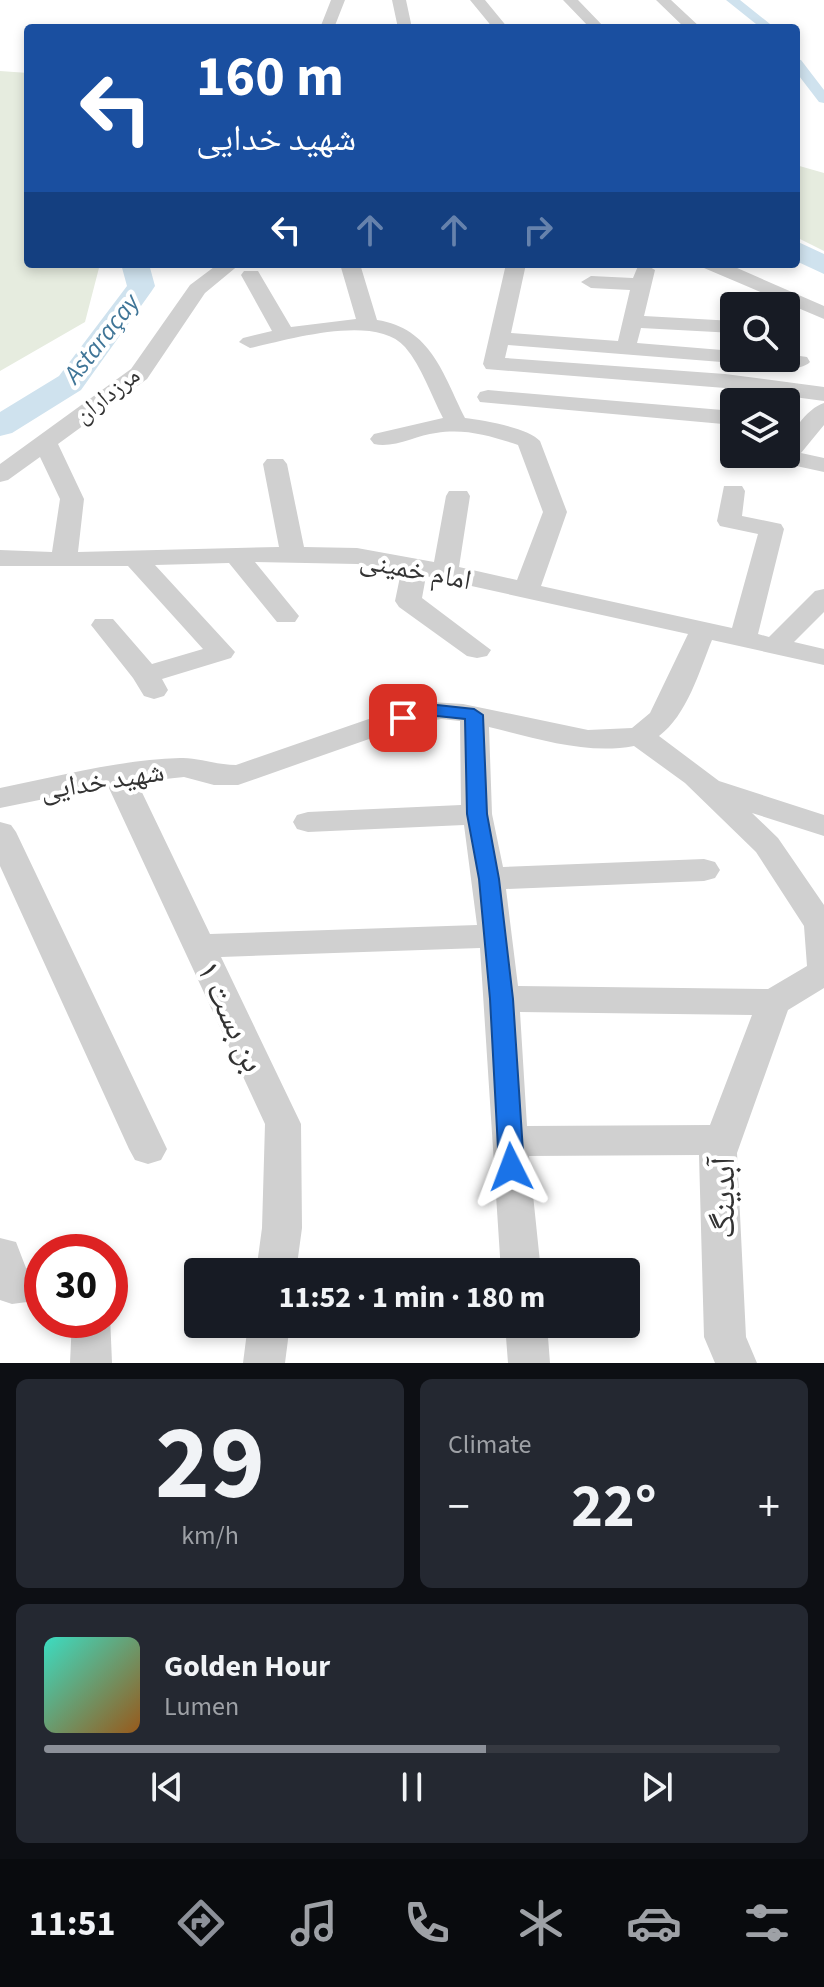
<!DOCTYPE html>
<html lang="en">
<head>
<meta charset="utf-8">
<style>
	body { margin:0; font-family:"Source Sans 3","Noto Naskh Arabic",sans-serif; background:#242831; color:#f1f3f6; height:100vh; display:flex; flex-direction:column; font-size:30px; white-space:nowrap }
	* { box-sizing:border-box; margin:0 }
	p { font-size:26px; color:#9ea1a6 }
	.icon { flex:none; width:44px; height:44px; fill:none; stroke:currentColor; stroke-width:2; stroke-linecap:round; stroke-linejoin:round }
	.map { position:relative; height:1363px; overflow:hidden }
	.sheet { display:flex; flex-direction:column; gap:16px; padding:16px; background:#0d0f14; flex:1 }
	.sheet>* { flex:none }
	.guide { position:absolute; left:24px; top:24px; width:776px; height:244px; border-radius:8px; box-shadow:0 4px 12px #0003; background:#1a4fa0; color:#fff; overflow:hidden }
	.tools { position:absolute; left:720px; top:292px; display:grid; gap:16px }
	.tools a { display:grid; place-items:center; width:80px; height:80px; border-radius:8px; background:#171b24; box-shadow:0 4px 12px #0003; font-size:40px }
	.speed { position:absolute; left:24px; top:1234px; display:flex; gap:16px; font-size:40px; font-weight:700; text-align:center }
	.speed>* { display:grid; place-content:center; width:104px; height:104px; border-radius:50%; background:#171b24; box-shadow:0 4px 12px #0003; line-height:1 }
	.speed .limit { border:12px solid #d22; background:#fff; color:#111 }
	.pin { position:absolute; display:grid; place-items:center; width:68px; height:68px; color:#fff; margin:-34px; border-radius:16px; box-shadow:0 4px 12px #0006 }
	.me { position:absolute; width:88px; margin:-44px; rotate:357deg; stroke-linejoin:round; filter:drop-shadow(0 0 6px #0008) }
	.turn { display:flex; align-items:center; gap:28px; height:168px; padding:0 40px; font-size:36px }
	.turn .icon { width:104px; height:104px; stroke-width:2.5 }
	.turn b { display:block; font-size:56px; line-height:68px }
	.lanes { display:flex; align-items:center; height:76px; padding:0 40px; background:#0003; justify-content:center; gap:40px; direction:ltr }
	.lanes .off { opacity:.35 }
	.big { font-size:60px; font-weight:700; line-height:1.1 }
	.sheet .tile { flex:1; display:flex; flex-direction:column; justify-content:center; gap:12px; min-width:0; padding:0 28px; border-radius:12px; background:#242831 }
	.sheet .dial { align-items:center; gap:0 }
	.dial b { font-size:104px; line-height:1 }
	.song { display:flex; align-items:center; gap:24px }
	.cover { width:96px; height:96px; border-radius:12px; background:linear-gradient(135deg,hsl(170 70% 55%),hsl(30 70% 35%)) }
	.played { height:8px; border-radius:4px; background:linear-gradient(90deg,#8c9099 60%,#363941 60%) }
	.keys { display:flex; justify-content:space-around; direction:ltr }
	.heat { display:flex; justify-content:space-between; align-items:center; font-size:44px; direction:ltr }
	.sheet .tiles { flex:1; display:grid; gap:16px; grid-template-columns:1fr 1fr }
	.tile:last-child { grid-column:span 2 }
	.trip { position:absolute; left:184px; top:1258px; width:456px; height:80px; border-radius:8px; background:#171b24; box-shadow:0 4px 12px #0003; font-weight:700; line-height:80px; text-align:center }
	.menu { display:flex; height:128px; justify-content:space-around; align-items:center; background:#090b0e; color:#9ea1a6 }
	.menu .icon { width:56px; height:56px }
	.menu .on { color:#8c9099 }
	.menu b { font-size:36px; color:#f1f3f6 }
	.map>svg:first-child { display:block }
</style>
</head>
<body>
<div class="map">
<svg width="824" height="1363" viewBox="0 0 824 1363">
	<rect width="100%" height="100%" fill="#fff"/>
	<!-- green -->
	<path fill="#e6ecdf" d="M0,71l28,2v191h72l-15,58 -85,49z
		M796,165l28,8v78l-28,-14z"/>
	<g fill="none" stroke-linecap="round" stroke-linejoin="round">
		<!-- canal -->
		<path fill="#cfe2ee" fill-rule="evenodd" d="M726,0h14l35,28h-14z
			M796,59l5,1 23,30v13l-5,-1 -23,-30z"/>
		<!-- river -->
		<path fill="#cfe2ee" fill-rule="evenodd" d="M796,241l28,13v20l-28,-13z
			M121,264h28l6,22 -4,6 -70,98 -69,43 -12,3v-24l59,-36 68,-90z"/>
		<!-- minor -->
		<path fill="#d0d0d0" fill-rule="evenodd" d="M331,0h14l-11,28h-14z
			M392,0h14l6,28h-14z
			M470,0h15l23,28h-15z
			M563,0h15l27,28h-15z
			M656,0h15l30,28h-16z
			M218,264h22l-35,29 -58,86 -89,65 26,55 -6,53 201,-5 -16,-83 4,-5h16l4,5 17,83 53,1 77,14 12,-66 3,-5h18l3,5 -11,71 58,13 26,-68 -25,-67c-27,-9 -53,-17 -82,-12 -19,2 -43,16 -62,11l-4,-5 4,-5 69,-16c-12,-23 -21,-51 -38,-71 -30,-34 -117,-7 -155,1l-11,-6 4,-4 29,-7 -31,-56 3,-4h14l33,56 65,-8 -16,-55h20l17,56c54,8 66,54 88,98 18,2 64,10 75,23l27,71 -26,74 191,42 26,-94 -38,-8 -3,-5 7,-35h18l3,5 -3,25 39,8 3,5 -26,105 11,3 46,-46 9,-2v23l-30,30 30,7v16l-112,-25c-13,32 -25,75 -53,96l60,45 105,34v21l-72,-23 26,25 46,67v83l-36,22 -51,143 9,184 11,26h-42l-11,-26 -5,-182 -170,1 12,116h-40l-21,-324 -259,9 80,167 1,104 -6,44h-40l6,-44 3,-104 -157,-338 -108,22v-20c59,-12 119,-28 180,-30 17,-1 36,7 56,7l153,-53 42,-10 32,2 125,26 44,-2 18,-15 38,-79 -262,-58 -4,22 69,52 -4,6 -10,2 -10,-2 -68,-49 -4,-6 6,-29 -44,-8 -102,-2 44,54 -4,6h-18l-48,-59 -74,2 80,87 -4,6 -69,21 6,11 -4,6 -10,3 -10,-3 -11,-18 -42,-53 4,-6h18l39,45 51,-15 -75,-83h-128v-16l52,2 8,-53 -20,-42 -32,23 -8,2v-18l131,-95 59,-84zM441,719l19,2 1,84 -153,7 -11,3 -4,7 4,7 11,3 156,-7 13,100 -267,9 -73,-152 47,-5 30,8h24l171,-60zM489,727c46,11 97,28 145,19l51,37 71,69 48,74 3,40 -39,23 -250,-3 -12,-97 198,-8 11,-3 5,-8 -5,-8 -11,-3 -201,8 -11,-53zM520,1012l232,3 -42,110 -183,1z
			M506,264h20l-15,69 107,8 12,-51 -39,-2 -10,-6 10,-6 42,2 5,-12 7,-2 10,6 -11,46 90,5v12l-93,-5 -4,15 97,8v7h52v-4l21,3 3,5c-11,12 -54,6 -67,-2l-9,3 -226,-18 -3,13 220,16 99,13v14l-99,-13 -239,-19 -3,-5z
			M701,264h27l96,42v13l-120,-51z
			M488,390l246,21v14l-254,-23 -3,-5 3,-5z
			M824,403v22l-23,28 23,5v14l-46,-10 -4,-5 2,-3h10c0,-17 21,-46 38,-51z
			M0,822l11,3 5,7 151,317 -6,11 -13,4 -13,-4 -6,-11 -129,-283z
			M0,1238l16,4 10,26 16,-2v34l-30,4 -12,-4z
			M110,1315l2,48h-42l2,-43h38z
			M248,1324h42l-5,39h-42z
			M505,1324h42l3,39h-42z"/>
	</g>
	<!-- route -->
	<path fill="#1a73e8" stroke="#114b97" stroke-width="2" d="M437,705l37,4 9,6 4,99 12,65 14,120 11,168 -4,7 -9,3 -8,-3 -4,-7 -9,-168 -11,-120 -12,-65 -2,-95 -28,-3 -34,7 -10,-5 3,-4z"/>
	<g text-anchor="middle" stroke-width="8" stroke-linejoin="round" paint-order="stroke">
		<!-- far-street labels -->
		<g font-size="24" fill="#333" stroke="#fff">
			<text transform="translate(107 395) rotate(-38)" y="8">مرزداران</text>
		</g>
		<!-- far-water labels -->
		<g font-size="26" font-style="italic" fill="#3f7597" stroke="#fff">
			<text transform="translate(101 338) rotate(-52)" y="9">Astaraçay</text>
		</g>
		<!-- street labels -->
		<g font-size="28" fill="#333" stroke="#fff">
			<text transform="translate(416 569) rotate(11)" y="10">امام خمینی</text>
			<text transform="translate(102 780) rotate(-9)" y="10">شهید خدایی</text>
		</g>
		<!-- near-street labels -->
		<g font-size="34" fill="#333" stroke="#fff">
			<text transform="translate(232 1016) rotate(65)" y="12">بن بست ۱</text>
			<text transform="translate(722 1198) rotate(-90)" y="12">آبدینگ</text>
		</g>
	</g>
</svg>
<div class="tools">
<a><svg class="icon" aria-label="search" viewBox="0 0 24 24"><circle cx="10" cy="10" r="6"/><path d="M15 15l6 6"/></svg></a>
<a><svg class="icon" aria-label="layers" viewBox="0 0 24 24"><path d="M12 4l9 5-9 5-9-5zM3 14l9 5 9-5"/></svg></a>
</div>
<div class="speed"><div class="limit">30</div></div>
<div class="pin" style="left:403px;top:718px;background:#d93025"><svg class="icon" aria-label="arrive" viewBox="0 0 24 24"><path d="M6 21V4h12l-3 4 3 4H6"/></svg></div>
<svg class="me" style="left:511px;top:1167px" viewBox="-20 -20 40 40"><path d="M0-17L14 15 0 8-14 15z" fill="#1a73e8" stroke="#fff" stroke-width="4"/></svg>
<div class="trip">11:52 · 1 min · 180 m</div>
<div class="guide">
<div class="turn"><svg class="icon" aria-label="left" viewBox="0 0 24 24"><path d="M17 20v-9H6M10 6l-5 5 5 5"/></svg><div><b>160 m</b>شهید خدایی</div></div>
<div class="lanes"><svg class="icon" aria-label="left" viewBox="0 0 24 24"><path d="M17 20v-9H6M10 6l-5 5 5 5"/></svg><svg class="icon off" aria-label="ahead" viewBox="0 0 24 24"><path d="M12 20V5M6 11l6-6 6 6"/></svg><svg class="icon off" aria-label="ahead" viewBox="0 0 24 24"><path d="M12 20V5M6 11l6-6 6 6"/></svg><svg class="icon off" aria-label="right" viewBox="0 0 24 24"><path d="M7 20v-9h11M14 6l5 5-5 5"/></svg></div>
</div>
</div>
<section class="sheet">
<div class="tiles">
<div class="tile dial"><b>29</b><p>km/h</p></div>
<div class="tile"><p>Climate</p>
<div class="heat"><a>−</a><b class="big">22°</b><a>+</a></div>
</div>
<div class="tile">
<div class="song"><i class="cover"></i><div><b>Golden Hour</b><p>Lumen</p></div></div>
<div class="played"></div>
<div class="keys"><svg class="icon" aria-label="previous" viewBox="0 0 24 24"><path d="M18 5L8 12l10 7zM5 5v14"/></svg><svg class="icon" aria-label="pause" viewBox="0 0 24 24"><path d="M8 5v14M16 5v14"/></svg><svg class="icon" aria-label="next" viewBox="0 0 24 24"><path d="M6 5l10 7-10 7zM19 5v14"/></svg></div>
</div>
</div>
</section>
<nav class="menu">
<b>11:51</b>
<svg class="icon on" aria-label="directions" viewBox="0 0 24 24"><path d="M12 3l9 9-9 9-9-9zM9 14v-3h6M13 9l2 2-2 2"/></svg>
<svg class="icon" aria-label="music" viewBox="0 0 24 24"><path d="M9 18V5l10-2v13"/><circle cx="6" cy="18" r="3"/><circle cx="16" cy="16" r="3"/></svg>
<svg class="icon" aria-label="phone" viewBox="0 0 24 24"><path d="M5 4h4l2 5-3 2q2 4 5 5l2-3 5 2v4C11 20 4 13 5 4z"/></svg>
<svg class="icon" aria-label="climate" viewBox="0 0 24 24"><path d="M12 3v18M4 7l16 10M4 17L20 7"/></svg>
<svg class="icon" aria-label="car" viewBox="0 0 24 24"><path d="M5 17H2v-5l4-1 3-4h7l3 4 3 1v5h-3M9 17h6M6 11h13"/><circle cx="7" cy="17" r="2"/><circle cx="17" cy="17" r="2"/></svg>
<svg class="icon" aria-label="filters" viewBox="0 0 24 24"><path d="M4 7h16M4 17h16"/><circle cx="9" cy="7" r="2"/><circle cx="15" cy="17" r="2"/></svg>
</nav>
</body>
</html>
